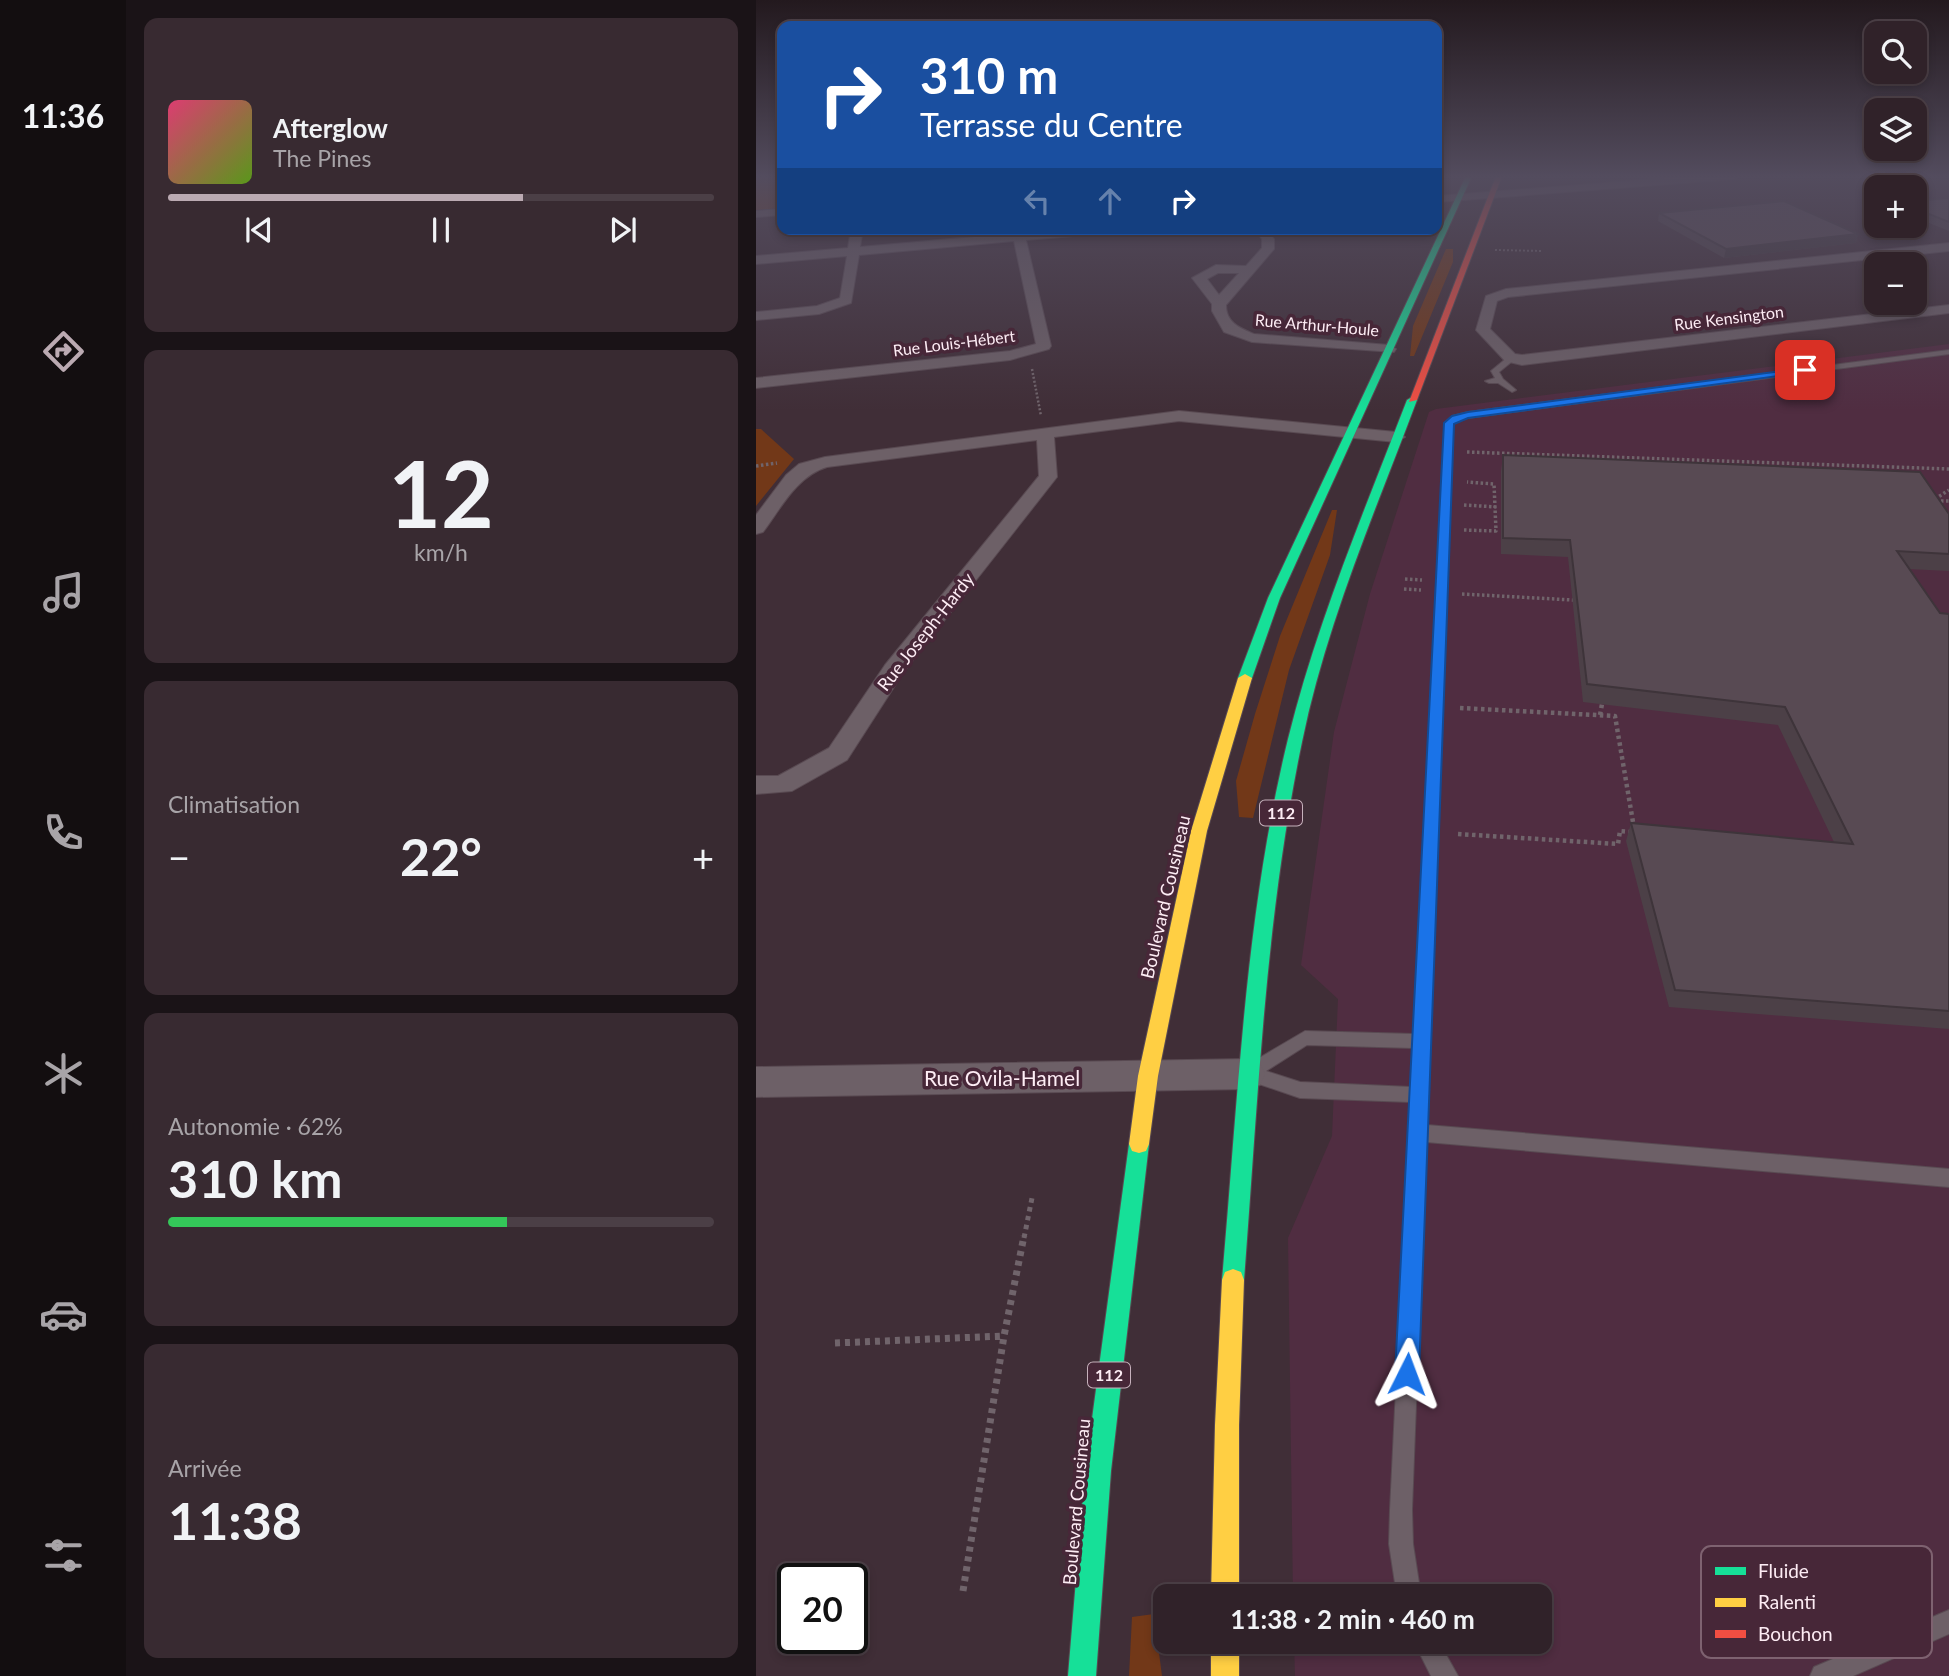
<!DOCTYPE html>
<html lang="fr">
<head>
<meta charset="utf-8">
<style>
	body { margin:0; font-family:Lato,sans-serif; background:#382a31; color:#f1f3f6; height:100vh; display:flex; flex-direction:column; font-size:26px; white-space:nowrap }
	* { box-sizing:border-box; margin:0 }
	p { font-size:23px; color:#a8a4a8 }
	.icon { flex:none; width:38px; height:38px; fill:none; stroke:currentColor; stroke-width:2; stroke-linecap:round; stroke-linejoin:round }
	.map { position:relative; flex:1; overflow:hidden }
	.panel { display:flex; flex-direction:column; gap:18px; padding:18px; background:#1a1317; width:630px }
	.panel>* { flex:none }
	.top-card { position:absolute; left:21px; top:21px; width:665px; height:214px; border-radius:14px; box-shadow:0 4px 10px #0003,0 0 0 2px #4b3f46; background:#1a4fa0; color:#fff; overflow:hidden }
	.fabs { position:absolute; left:1108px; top:21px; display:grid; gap:14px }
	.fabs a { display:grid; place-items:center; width:63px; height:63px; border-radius:14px; background:#302229; box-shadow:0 4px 10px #0003,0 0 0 2px #4b3f46; font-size:35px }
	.speed { position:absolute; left:21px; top:1563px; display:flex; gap:14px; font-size:35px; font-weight:700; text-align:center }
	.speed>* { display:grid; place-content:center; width:91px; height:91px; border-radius:50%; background:#302229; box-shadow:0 4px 10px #0003,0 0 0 2px #4b3f46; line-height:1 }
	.speed .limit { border:4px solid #111; border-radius:10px; background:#fff; color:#111 }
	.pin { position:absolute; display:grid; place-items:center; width:60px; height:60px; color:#fff; margin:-30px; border-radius:14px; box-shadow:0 4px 10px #0006 }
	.me { position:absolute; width:77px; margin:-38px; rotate:3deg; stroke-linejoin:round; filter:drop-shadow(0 0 5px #0008) }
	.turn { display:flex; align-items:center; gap:24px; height:147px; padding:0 28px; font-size:32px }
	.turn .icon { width:91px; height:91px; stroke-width:2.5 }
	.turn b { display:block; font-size:49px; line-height:60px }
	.lanes { display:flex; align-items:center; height:66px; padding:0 28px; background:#0003; justify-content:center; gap:35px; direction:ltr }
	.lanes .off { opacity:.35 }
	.big { font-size:52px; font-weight:700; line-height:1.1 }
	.panel .card { flex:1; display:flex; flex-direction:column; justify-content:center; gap:10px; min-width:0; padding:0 24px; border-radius:14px; background:#382a31 }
	.panel .dial { align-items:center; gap:0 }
	.dial b { font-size:91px; line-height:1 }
	.song { display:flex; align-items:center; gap:21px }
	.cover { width:84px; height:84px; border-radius:10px; background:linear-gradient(135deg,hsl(340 70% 55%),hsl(90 70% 35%)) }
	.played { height:7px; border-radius:4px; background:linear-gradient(90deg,#bbaab2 65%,#4b3f46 65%) }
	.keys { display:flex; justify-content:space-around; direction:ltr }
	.heat { display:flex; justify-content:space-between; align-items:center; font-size:38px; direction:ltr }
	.charge { height:10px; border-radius:5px; background:linear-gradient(90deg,#34c759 62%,#4b3f46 0) }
	.trip { position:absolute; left:397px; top:1584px; width:399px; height:70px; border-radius:14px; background:#302229; box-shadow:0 4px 10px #0003,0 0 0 2px #4b3f46; font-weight:700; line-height:70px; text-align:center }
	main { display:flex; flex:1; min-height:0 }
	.tabs { display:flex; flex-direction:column; width:126px; justify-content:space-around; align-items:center; background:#130e10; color:#a8a4a8 }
	.tabs .icon { width:49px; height:49px }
	.tabs .on { color:#bbaab2 }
	.tabs b { font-size:32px; color:#f1f3f6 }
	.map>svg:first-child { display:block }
</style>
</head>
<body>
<main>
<nav class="tabs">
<b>11:36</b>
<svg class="icon on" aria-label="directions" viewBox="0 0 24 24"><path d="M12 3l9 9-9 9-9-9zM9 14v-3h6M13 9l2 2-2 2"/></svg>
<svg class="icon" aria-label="music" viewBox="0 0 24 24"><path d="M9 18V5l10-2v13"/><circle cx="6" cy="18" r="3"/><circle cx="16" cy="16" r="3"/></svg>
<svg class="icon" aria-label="phone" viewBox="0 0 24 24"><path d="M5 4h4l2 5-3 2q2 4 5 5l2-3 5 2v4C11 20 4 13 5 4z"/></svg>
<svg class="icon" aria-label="climate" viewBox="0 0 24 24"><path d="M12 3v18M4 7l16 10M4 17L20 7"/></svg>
<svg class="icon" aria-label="car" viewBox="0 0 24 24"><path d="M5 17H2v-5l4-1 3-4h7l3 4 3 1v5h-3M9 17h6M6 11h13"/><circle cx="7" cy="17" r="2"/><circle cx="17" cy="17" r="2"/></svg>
<svg class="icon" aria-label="filters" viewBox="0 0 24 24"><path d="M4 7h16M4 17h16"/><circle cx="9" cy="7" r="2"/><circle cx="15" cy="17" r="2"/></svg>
</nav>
<section class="panel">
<div class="card">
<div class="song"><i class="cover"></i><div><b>Afterglow</b><p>The Pines</p></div></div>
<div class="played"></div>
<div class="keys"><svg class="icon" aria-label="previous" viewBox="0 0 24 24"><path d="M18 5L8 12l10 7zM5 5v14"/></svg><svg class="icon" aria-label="pause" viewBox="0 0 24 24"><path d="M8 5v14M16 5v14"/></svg><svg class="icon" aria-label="next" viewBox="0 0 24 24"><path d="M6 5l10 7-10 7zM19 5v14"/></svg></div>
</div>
<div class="card dial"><b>12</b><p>km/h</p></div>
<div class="card"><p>Climatisation</p>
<div class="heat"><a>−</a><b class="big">22°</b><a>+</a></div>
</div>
<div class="card"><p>Autonomie · 62%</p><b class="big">310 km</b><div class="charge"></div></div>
<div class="card"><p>Arrivée</p><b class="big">11:38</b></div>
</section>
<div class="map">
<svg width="1193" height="1676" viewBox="0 0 1193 1676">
	<rect width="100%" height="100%" fill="#402e37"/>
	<!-- built -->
	<path fill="#502d41" d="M1193,344v1332h-654l-1,-34h246v-46h-247l-5,-358 44,-102 6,-137 -37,-34 33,-233 36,-138 59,-182 7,-3z"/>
	<!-- green -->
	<path fill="#723818" d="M0,176h26v32l-26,2z
		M690,249h7v13l-39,94h-4l3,-30z
		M0,429h5l33,30 -38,47z
		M576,510h5l-7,45 -41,115 -36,148 -14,-1 -3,-36 19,-67 25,-78z
		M398,1614l8,62h-33l3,-59z"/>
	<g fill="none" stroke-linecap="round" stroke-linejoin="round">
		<defs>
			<path id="lane" d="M1193,350v4l-481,64 -10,2 -5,4 -26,701 522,44v18l-523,-45 -14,368 1,34 8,52h-24l-8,-52 1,-34 20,-408 -110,-4 -50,-17 -3,-5 6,-7 -2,-3 3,-5 51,-30 109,3 31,-611 7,-7 16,-4zM551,1045l106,3 -2,39 -111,-5 -34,-11z
				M752,357l7,2 -16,13 4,7 13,11 -4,2 -14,-9h-9l-4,-2 10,-3 -4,-7z
				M1193,1610v24l-96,42h-43l4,-9z
				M658,1642h25l19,34h-27z"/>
			<path id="street" d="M939,176h45l-5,3 -298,23v-6z
				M26,209v6l-26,2v-6z
				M95,229h12l-3,18 205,-18h49l-6,4 -82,7 25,106 -2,3 -39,11 -254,28v-10l254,-27 26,-7 -22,-103 -155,14 -8,48 -32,11 -63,6v-8l61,-6 23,-8 7,-42 -91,8v-8l92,-8z
				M498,229h12l8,10v10l-48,56c0,18 14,23 28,29l135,11 7,4 -2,3 -142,-10 -28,-10 -12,-21v-7l-20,-26 24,-13 30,1 16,-18v-9zM462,273h21l-20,22 -12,-16z
				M1193,243v8l-441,46 -11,4 -7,28 25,25 7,1 427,-50v8l-427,52 -17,-4 -29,-31 10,-34 20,-7z
				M423,411l217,21 9,5 -9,5 -217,-21 -125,16 3,40 -154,196 -56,87 -55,31 -36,3v-18h22l51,-28 56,-83 154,-189 -2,-36 -210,27c-30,9 -46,41 -64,65l-7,2v-19l30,-40 13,-11 26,-7z
				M492,1059l12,4 5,11 -5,11 -12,4 -492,8v-30z"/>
			<path id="fast" d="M710,176h6l-192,422 -28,80 -2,3h-10l-2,-3 30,-80z
				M656,397l5,3c-42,112 -91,224 -115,342 -37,177 -44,358 -58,538l-3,8 -8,3 -8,-3 -3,-8c16,-180 23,-365 66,-541 29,-117 76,-227 119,-339z
				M383,1135l7,2 3,7 -38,327 -15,205h-28l17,-205 44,-327 3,-7z"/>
			<path id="slow" d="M489,674l7,4 -45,153 -49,245 -9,68 -3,7 -7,2 -7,-2 -3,-7 9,-68 53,-245 47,-153z
				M477,1269l8,3 3,8 -5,145v171h-28l4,-171 7,-145 3,-8z
				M455,1642h28v34h-28z"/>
			<path id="jam" d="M740,176h6l-85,224 -8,2z"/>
		</defs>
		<!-- lane casing -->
		<use href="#lane" stroke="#594a52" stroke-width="2"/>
		<!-- street casing -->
		<use href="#street" stroke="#594a52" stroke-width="2"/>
		<!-- fast casing -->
		<use href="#fast" stroke="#594a52" stroke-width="2"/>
		<!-- slow casing -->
		<use href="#slow" stroke="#594a52" stroke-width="2"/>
		<!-- jam casing -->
		<use href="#jam" stroke="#594a52" stroke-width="2"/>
		<!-- path-far5 -->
		<path stroke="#70646b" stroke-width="2" stroke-dasharray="2 2" stroke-linecap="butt" d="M739,250l48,1"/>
		<!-- path-far4 -->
		<path stroke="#70646b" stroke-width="2.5" stroke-dasharray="2 2" stroke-linecap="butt" d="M276,369l9,47"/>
		<!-- path-far3 -->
		<path stroke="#70646b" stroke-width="3.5" stroke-dasharray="2.5 2.5" stroke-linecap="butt" d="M711,452l482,17
			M0,466l21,-3
			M1179,499l14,-9
			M1180,501h13
			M708,505l33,2
			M708,530l32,1 -2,-47 -27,-2
			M649,579l17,1
			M648,589l17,1
			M706,594l111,6"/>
		<!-- path-far2 -->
		<path stroke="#70646b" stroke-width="4.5" stroke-dasharray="3.5 3.5" stroke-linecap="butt" d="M704,708l155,8 19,112
			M844,715l2,-11
			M702,834l160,10 2,-13 12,1"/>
		<!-- path-far1 -->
		<path stroke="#70646b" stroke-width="5" stroke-dasharray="4.5 4.5" stroke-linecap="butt" d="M268,1238l8,-40"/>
		<!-- path -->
		<path stroke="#70646b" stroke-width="7" stroke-dasharray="5 5" stroke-linecap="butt" d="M79,1343l169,-7
			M207,1591l41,-255 20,-100"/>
		<!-- lane -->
		<use href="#lane" fill="#6d6067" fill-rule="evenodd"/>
		<!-- street -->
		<use href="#street" fill="#6d6067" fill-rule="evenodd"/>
		<!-- fast -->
		<use href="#fast" fill="#16e098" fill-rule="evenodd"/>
		<!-- slow -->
		<use href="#slow" fill="#ffcf43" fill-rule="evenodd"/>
		<!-- jam -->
		<use href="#jam" fill="#f24e42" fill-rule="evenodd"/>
	</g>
	<!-- wall -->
	<path fill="#4c4047" d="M1193,198v33l-35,-14v-16z
		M903,213l199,21 -2,9 -132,15 -66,-37z
		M747,455l446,59v57l-40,-2 31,44 9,1v415l-280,-22 -43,-166 5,-18 203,19 -56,-117 -195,-23 -15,-145 -67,-3v-83z"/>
	<!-- shaded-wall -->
	<path fill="#3e343a" d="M1102,234l-2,9 -132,15 2,-9z"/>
	<!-- building -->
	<path fill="#584a53" stroke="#3e343a" stroke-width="2" d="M1193,198v24l-35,-14v-7z
		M1028,201l74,33 -132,15 -67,-36z
		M747,455l417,17 29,42v40l-52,-3 43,62 9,1v397l-274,-21 -44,-167 222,21 -68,-137 -198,-23 -17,-144 -67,-2z"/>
	<!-- sky -->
	<linearGradient id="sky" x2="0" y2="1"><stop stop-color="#23191e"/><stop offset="0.43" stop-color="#534c5e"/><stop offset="1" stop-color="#534c5e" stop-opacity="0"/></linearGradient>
	<rect width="1193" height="411" fill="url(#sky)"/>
	<!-- route -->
	<path fill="#1a73e8" stroke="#114b97" stroke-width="2" d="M1049,368l3,1v3l-340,46 -14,6 -35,950 -3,8 -9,4 -8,-4 -4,-8 49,-951 8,-7 16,-4z"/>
	<g text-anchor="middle" stroke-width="7" stroke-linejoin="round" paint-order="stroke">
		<!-- far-street labels -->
		<g font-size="16" fill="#fdecf4" stroke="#472738">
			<text transform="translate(973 318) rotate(-7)" y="6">Rue Kensington</text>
			<text transform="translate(561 325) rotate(5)" y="6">Rue Arthur-Houle</text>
			<text transform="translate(198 343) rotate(-7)" y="6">Rue Louis-Hébert</text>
		</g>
		<!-- shield labels -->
		<g fill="#472738" stroke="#c6b1bc" stroke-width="2">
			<rect x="504" y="800.5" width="42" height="25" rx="5"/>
			<rect x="332" y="1362.5" width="42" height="25" rx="5"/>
		</g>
		<g font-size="16" font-weight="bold" fill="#fdecf4">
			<text x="525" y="819">112</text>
			<text x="353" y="1381">112</text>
		</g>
		<!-- street labels -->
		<g font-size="18" fill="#fdecf4" stroke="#472738">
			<text transform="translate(170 632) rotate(-52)" y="6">Rue Joseph-Hardy</text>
			<text transform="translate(410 897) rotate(-77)" y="6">Boulevard Cousineau</text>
			<text transform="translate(321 1502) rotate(-85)" y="6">Boulevard Cousineau</text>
		</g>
		<!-- near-street labels -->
		<g font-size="21" fill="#fdecf4" stroke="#472738">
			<text x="246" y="1086">Rue Ovila-Hamel</text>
		</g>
	</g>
	<!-- legend -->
	<rect x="945" y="1546" width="231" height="112" rx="10" fill="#472738" stroke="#7e6270" stroke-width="2"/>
	<rect x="959" y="1567" width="31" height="8" fill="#16e098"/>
	<rect x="959" y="1598" width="31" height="9" fill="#ffcf43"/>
	<rect x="959" y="1630" width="31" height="8" fill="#f24e42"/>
	<g font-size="19" fill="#fdecf4">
		<text x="1002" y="1578">Fluide</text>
		<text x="1002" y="1609">Ralenti</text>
		<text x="1002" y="1641">Bouchon</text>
	</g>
</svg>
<div class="fabs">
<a><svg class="icon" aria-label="search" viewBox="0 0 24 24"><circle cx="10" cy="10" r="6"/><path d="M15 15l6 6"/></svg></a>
<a><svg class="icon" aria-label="layers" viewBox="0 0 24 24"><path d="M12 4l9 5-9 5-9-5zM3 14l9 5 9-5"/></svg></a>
<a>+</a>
<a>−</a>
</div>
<div class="speed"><div class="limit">20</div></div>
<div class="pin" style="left:1049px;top:370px;background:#d93025"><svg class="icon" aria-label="arrive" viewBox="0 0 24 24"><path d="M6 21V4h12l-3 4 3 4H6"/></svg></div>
<svg class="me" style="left:651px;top:1374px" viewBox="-20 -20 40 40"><path d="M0-17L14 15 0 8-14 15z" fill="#1a73e8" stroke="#fff" stroke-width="4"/></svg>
<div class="trip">11:38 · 2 min · 460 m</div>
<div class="top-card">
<div class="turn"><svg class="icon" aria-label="right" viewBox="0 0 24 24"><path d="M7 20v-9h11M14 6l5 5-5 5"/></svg><div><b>310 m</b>Terrasse du Centre</div></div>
<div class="lanes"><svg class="icon off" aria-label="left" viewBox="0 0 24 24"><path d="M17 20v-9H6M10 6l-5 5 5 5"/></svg><svg class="icon off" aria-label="ahead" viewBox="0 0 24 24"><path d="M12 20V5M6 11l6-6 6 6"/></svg><svg class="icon" aria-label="right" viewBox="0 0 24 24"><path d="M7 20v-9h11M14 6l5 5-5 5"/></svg></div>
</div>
</div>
</main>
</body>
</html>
